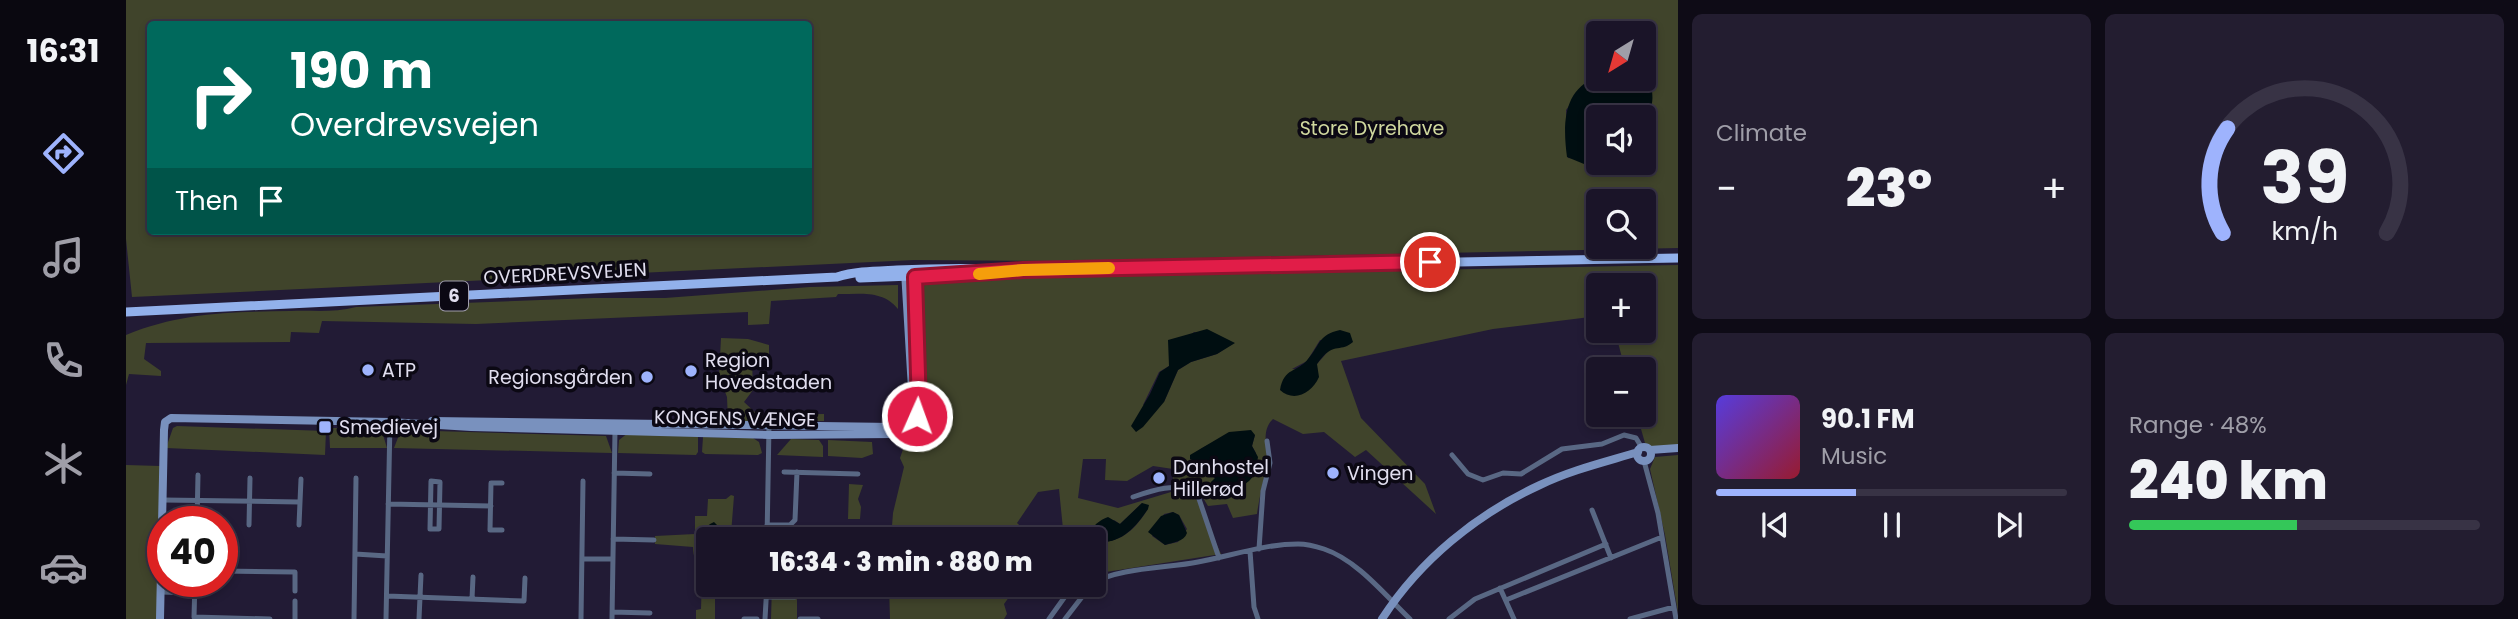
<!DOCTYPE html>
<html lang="en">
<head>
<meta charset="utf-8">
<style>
	body { margin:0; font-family:Poppins,sans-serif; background:#231d30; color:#f1f3f6; height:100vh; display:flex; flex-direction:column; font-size:26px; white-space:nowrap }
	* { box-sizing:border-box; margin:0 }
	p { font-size:23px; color:#9f9ea8 }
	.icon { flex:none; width:38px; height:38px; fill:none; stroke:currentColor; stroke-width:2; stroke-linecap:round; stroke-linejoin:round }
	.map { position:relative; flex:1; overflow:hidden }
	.sheet { display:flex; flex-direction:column; gap:14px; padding:14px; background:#0e0b16; width:840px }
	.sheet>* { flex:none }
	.banner { position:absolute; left:21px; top:21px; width:665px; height:214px; border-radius:7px; box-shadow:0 4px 10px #0003,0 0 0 2px #383345; background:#00695c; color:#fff; overflow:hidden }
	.needle { width:46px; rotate:217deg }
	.tools { position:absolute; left:1460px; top:21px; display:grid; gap:14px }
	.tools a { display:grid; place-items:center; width:70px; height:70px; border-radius:7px; background:#1a1428; box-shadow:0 4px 10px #0003,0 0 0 2px #383345; font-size:35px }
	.speed { position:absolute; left:21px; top:506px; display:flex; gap:14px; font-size:35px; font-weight:700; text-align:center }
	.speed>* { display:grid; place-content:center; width:91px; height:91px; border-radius:50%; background:#1a1428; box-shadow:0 4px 10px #0003,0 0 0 2px #383345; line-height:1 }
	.speed .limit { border:10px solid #d22; background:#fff; color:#111 }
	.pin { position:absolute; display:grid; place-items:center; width:60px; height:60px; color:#fff; margin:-30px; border:4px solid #fff; border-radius:50%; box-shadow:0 2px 7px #0007 }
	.me { position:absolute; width:77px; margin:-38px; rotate:2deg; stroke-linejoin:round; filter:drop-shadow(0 0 5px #0008) }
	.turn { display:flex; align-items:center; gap:24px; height:147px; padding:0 28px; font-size:32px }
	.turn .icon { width:91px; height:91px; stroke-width:2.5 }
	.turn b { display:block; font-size:49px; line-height:60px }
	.then { display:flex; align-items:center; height:66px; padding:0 28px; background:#0003; gap:14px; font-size:26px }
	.big { font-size:52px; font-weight:800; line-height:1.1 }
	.sheet .tile { flex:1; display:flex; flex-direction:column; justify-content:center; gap:10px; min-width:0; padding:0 24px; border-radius:10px; background:#231d30 }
	.sheet .dial { align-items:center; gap:0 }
	.dial svg { height:182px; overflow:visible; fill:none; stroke:#383345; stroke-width:7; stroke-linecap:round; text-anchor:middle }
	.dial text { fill:#f1f3f6; stroke:none }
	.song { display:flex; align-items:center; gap:21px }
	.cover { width:84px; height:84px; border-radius:10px; background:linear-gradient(135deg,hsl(250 70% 55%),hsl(350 70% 35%)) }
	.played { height:7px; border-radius:4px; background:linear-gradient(90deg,#9eb3fd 40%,#383345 40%) }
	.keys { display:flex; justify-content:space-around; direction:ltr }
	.heat { display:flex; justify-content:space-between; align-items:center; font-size:38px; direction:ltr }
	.charge { height:10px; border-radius:5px; background:linear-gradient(90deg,#34c759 48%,#383345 0) }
	.sheet .tiles { flex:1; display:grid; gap:14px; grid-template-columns:repeat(2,1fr) }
	.trip { position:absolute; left:570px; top:527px; width:410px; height:70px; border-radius:7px; background:#1a1428; box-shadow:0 4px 10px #0003,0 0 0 2px #383345; font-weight:800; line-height:70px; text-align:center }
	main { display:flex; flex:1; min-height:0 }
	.menu { display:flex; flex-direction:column; width:126px; justify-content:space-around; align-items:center; background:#0a0810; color:#9f9ea8 }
	.menu .icon { width:49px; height:49px }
	.menu .current { color:#9eb3fd }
	.menu b { font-size:32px; color:#f1f3f6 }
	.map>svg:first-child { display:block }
</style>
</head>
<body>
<main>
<nav class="menu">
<b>16:31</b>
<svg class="icon current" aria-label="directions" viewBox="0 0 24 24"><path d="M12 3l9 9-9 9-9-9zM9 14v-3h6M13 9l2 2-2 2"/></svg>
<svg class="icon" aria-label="music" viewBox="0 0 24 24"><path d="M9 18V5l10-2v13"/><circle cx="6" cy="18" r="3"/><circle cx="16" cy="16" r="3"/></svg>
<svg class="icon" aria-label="phone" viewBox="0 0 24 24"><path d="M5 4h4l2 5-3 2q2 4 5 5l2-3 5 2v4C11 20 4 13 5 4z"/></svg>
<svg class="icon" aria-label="climate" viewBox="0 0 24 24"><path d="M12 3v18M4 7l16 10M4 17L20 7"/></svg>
<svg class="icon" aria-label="car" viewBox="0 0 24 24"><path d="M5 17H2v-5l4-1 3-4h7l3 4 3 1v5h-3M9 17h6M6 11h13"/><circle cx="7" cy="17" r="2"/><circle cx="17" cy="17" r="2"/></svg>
</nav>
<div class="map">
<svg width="1552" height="619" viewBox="0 0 1552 619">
	<rect width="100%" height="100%" fill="#221b35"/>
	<!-- green -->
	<path fill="#40442b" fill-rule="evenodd" d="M0,0h1552v248l-617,13 -147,-1 -782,37 -6,-58zM24,24h658v207h-658zM1472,33h45v45l7,3 2,29 -9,11v42h-45v-6l-3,3 -27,-2 -2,-48 22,-30 10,-3zM1472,201h45v46h-45z
		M1552,265v180l-26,2 -7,-4 -8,-28h6v-46h-18l-10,-38h28v-46h-45v31l-105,13 -152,32 20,57 64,66 11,30 -70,-64 -11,7 -31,-25 -21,2 -30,-15c-14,13 -3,33 -7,49 -3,16 -7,30 -9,46l-24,4 -6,-14 -19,2c-10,-17 -11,-18 -30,-20l-5,-7v-10l-20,-3 -26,15 -22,-1 1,-21h-23l-5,39 40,10 53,-16h14l12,8 24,54 -115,18 -12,-9v-24h-30l-5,-50 -21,3 -21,31 17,16h-143l2,-26 11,-46 -4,-9 8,-23 14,-20 -1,-133 104,-4zM1068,332l40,11 -17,11 -26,8 -13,8 -14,32 -21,3 16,-33 10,-6 1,-13zM1194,340l28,6 -17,2 -14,16v6l-25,-1 15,-8zM1129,435l-3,11 4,7 -18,34 -8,4 -15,-12 -7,-12 -18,-8c15,-20 42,-20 65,-24zM1016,503l6,6c-13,20 -26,34 -51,33l-3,-4 20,-18 6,4zM1047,512l6,3 8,14 -9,13 -13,3 -13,-9 12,-22z
		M772,285v24c-15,-19 -37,-15 -60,-15l-2,3 -65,4 -2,23 -21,1v-13l-272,12 -154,-3 -3,12 -28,-1 -1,10 -144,1 -2,16 17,12v5l-32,-2 -3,11v-50c55,-23 107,-23 165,-24 22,-1 43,2 65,-4l237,-9h72l145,-11z
		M595,338l27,1 21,6v11l-17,4 1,30 -9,12 14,13 66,-1v7h-96l-1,-24 -8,-21z
		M51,426l149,5 -1,24 -159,-7 7,-20z
		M203,428h52l6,20h-57z
		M275,430l205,6 6,17 -218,-5z
		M502,433l70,3v16l-2,3 -78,-2 1,-13z
		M577,437l50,1 6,4 3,11 -4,2 -53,-1 -3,-2z
		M665,439l28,1 4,6v11l-46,-2z
		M702,440l44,2 1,12 -11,4 -34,-2z
		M1552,455v158l-13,-78 -15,-66 5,-12z
		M0,465l34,1 -3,153h-31z
		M723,484l14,1 -5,14 3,8 -1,12h-12z
		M605,495l3,1 -3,38 -5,5h-17v45l6,1v34h-19v-9l5,-1 1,-33 -5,-1c1,-10 -4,-17 -4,-28l-38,-3v-8l40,-2v-18h12l1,-17h18z
		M646,585h25v34h-26z
		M763,585v-1l129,1 -14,19 3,10 -3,5h-114z"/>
	<!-- water -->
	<path fill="#000e11" d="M1471,77l1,2 45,-1 7,3c4,17 4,26 -7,40v-4h-45v40l-14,7 -17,-7c-4,-31 -5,-67 30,-80z
		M1081,329l28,14 -18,11 -26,8 -13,8 -14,32 -21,25 -7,5 -5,-6 19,-32 10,-22 9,-6 -1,-26z
		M1214,330l10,3 3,9c-15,12 -19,-2 -36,22l2,13c-7,16 -25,26 -39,13 4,-23 17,-17 28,-31 13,-15 10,-24 32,-29z
		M1125,430l4,5 -3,11 6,11c-3,20 -5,24 -23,32 -9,3 -14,4 -23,0l-1,-7 4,-4 -7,-11 -18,-8v-4l39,-23z
		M1016,503l7,2 -1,4c-13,19 -27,35 -51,33l-7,-7c1,-9 10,-15 18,-18l12,7z
		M1047,512l6,3 8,18c-3,9 -14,9 -22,12l-17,-13 13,-16z
		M588,522l4,4 2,13h-11v21l-8,1 -6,-5c-2,-13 7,-29 19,-34z"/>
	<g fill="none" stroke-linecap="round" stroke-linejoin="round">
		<!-- street -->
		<path stroke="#596884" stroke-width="5" d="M1326,455l16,19 15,6 20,-7 18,1 41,-25 40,-5 22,-9 12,3 6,10
			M1518,461l14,52 18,106
			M658,472l74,2
			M488,473l36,1
			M305,481l9,1 -1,47h-9z
			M1007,497c20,-7 43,-15 64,-4l22,65
			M37,500l136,2
			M262,504l103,2
			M1466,510l19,48
			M71,522l1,-47
			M123,525l1,-47
			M173,525l2,-46
			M641,525h23l5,-5 2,-48
			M376,530h-12l1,-47h11
			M487,539l41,1
			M641,539l2,-113
			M1133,549l4,-58 7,-28 -3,-22
			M1124,551l4,56 4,12
			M229,554l32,2
			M456,559h31
			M96,571l73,1v19
			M69,581l-1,36 76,2
			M968,583c23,-15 75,-15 104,-21 33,-6 66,-18 100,-18 8,0 17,2 26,5 33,11 61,46 86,70
			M617,586v-2
			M1374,588l14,31
			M35,592l33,1
			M261,596l137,5 1,-23
			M640,597h29l3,-13
			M346,599l1,-22
			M1380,600l156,-63
			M486,612l38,1
			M169,619v-18
			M228,619l2,-141
			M260,619l4,-197
			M293,619l2,-44
			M455,619l2,-138
			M486,619l3,-189
			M618,619h13
			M639,619l2,-35
			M674,619h18
			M923,619l25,-35
			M939,619l27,-35
			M1323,619l26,-20 131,-55
			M1504,619l44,-12"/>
		<!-- secondary -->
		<path stroke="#7991be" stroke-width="8" d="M306,421l462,6 15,-8 4,-13 -8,-135
			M1511 454a7 7 0 1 1 14 0a7 7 0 1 1-14 0Z
			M1524,450l28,-2
			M34,619l4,-189 1,-8 6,-4 219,4 81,5 298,8 125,-1c15,-4 22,-12 25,-27l-4,-135
			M1256,619c38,-59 95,-105 158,-134 31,-15 65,-23 98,-33"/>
		<!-- primary -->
		<path stroke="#92b1eb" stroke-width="9" d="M734,278l129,-5
			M0,312l711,-35c19,-6 40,-6 60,-7 42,-2 84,-2 126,0l655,-12"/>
	</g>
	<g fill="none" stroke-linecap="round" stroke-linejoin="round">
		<defs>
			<path id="route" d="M791,416l2,-9 -4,-130 108,-7 407,-8"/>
		</defs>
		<!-- route casing -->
		<use href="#route" stroke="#92132f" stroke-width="18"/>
		<!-- route -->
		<use href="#route" stroke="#e11d48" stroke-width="12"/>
		<!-- slow -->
		<path stroke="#f59e0b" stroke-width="12" d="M853,274l44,-4 86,-2"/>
	</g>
	<!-- markers -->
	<g fill="#9eb3fd" stroke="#0b0813" stroke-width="2.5">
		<circle cx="242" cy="370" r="7"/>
		<circle cx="565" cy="371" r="7"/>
		<circle cx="521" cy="377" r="7"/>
		<rect x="192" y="420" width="14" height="14" rx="3.5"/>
		<circle cx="1207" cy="473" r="7"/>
		<circle cx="1033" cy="478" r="7"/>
	</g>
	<g text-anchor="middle" stroke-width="7" stroke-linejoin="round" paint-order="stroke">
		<!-- shield labels -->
		<rect fill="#0b0813" stroke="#a19ead" stroke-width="2" x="314" y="281.5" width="28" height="29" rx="5"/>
		<g font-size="18" font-weight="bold" fill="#e1deef">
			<text x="328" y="302">6</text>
		</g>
		<!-- park labels -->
		<g font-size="19" fill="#d0d89e" stroke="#0b0813">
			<text x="1246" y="135">Store Dyrehave</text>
		</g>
		<!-- street labels -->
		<g font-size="19" fill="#e1deef" stroke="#0b0813">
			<text transform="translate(439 273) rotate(-3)" y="7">OVERDREVSVEJEN</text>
			<text transform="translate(609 418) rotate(1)" y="7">KONGENS VÆNGE</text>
		</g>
		<!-- poi labels -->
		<g font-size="19" fill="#e1deef" stroke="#0b0813" text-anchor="start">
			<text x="579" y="367">Region<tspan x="579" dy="22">Hovedstaden</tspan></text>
			<text x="256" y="377">ATP</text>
			<text x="507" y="384" text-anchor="end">Regionsgården</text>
			<text x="213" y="434">Smedievej</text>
			<text x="1047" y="474">Danhostel<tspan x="1047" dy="22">Hillerød</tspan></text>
			<text x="1221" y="480">Vingen</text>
		</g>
	</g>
</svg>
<div class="tools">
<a><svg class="needle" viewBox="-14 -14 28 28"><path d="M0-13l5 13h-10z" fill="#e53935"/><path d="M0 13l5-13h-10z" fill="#9f9ea8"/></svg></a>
<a><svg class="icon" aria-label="sound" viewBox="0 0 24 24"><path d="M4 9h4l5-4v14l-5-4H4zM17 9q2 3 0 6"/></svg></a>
<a><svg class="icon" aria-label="search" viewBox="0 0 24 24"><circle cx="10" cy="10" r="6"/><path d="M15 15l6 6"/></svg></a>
<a>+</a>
<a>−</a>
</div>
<div class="speed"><div class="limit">40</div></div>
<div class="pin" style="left:1304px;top:262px;background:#d93025"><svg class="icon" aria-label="arrive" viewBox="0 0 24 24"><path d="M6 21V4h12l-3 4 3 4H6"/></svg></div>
<svg class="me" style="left:791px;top:416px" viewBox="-20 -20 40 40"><circle r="17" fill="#e11d48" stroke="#fff" stroke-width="3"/><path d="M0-11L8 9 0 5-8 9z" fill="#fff"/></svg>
<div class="trip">16:34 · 3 min · 880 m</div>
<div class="banner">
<div class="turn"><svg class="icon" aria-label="right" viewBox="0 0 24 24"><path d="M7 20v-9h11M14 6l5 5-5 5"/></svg><div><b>190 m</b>Overdrevsvejen</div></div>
<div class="then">Then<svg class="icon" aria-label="arrive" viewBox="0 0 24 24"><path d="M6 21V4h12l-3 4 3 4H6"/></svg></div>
</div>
</div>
<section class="sheet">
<div class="tiles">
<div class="tile"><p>Climate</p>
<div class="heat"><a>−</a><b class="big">23°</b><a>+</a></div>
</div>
<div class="tile dial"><svg viewBox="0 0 100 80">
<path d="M14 69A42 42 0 1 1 86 69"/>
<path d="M14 69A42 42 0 0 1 16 23" stroke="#9eb3fd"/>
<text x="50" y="56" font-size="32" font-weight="700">39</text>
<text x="50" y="72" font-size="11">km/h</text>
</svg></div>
<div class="tile">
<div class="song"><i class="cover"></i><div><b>90.1 FM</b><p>Music</p></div></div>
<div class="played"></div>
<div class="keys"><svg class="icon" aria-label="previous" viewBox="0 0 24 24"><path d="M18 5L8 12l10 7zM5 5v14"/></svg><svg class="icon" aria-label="pause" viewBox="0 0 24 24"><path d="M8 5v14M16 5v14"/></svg><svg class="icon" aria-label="next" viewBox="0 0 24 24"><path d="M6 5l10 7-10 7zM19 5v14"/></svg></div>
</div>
<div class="tile"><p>Range · 48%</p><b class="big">240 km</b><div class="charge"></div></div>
</div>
</section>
</main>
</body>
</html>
